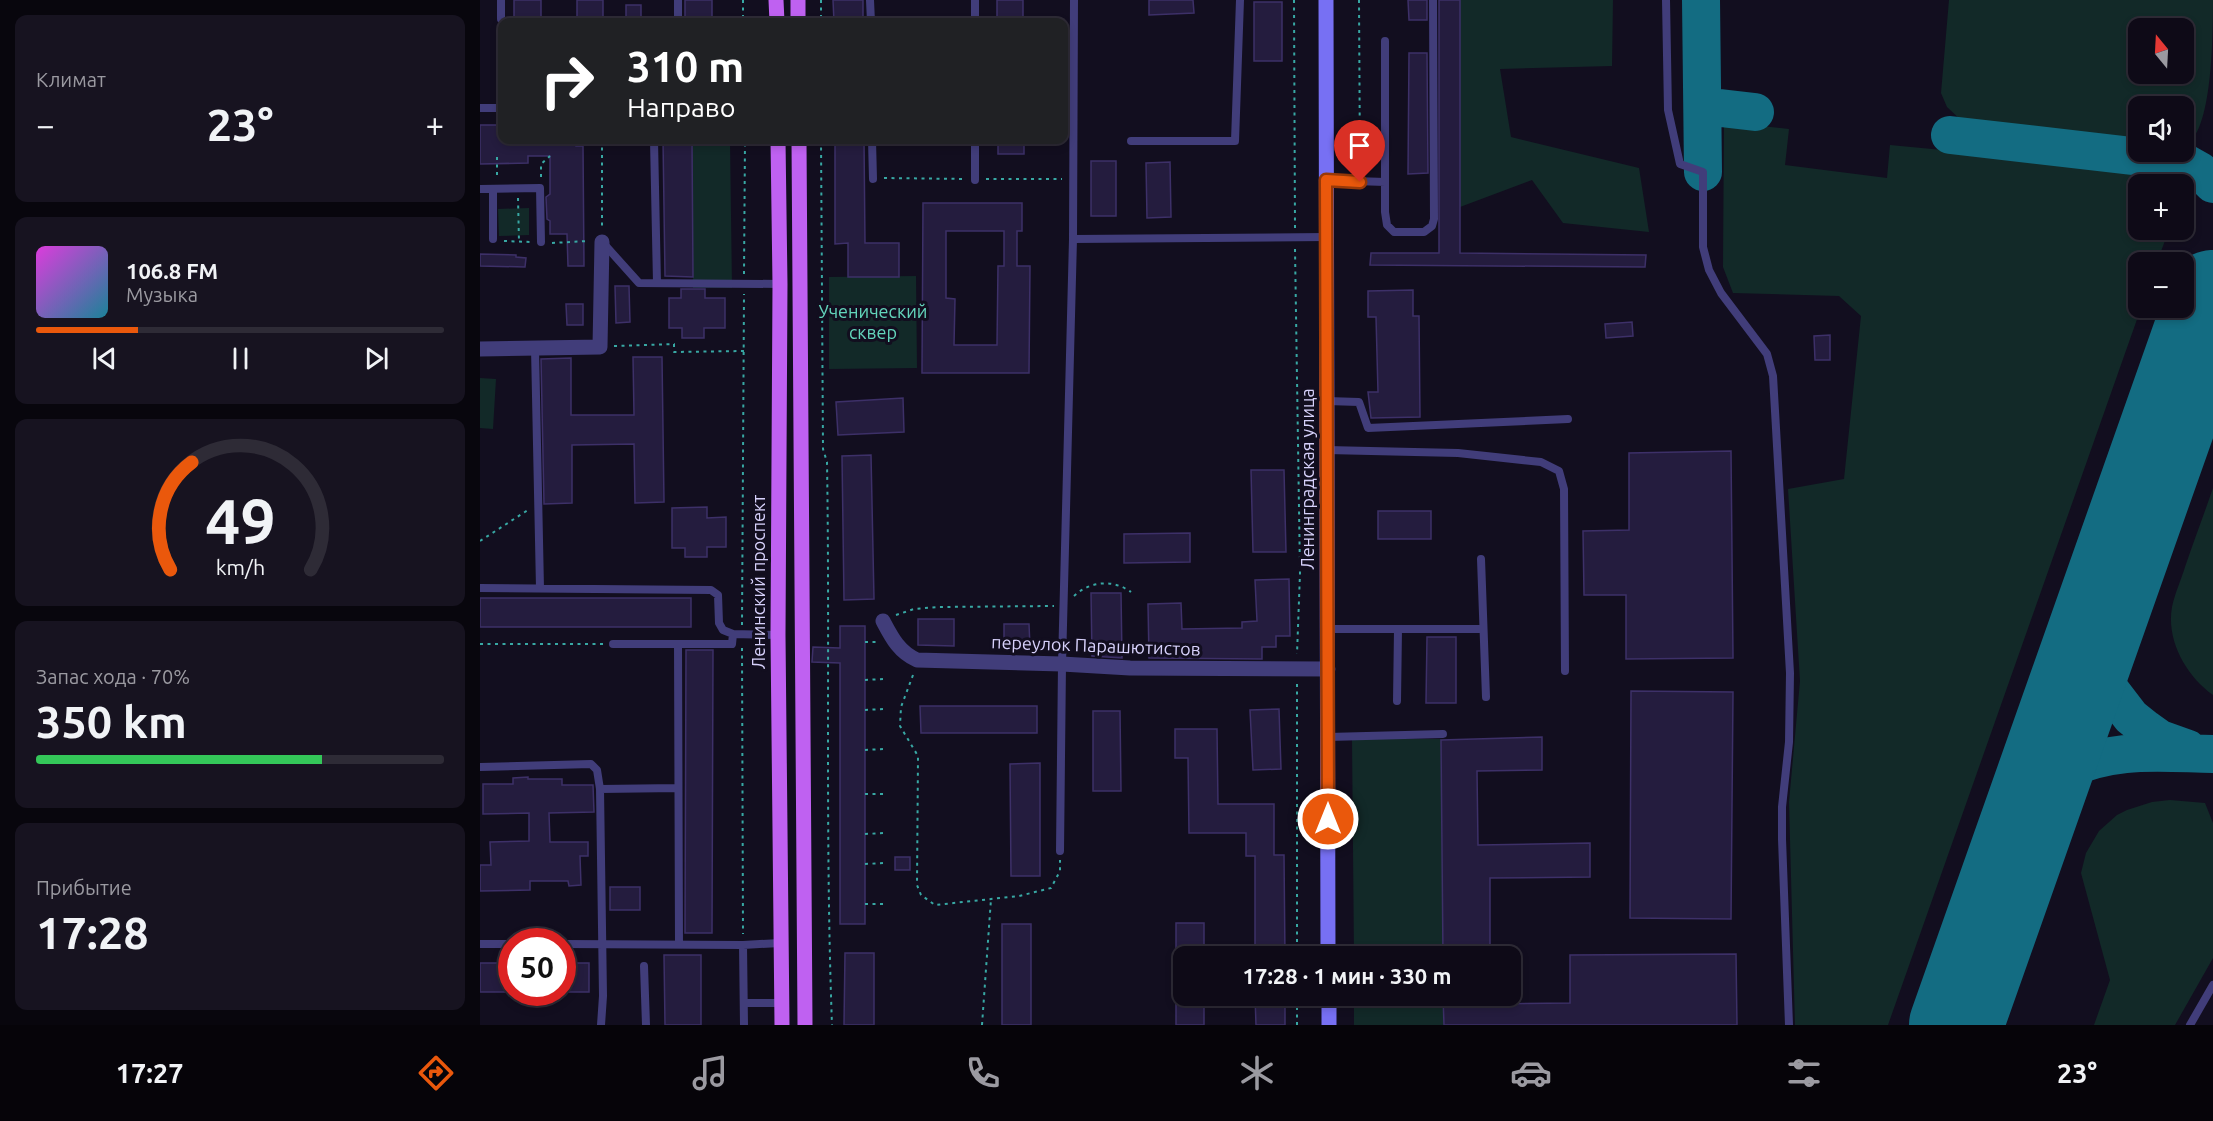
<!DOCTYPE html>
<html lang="ru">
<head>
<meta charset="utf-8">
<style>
	body { margin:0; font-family:Ubuntu,sans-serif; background:#171320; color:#f1f3f6; height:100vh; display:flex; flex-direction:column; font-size:22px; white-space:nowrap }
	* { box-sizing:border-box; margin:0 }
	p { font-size:20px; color:#9b9aa1 }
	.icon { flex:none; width:33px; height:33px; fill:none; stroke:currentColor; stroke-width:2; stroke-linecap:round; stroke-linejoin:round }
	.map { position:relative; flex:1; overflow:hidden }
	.drawer { display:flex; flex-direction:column; gap:15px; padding:15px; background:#08060d; width:480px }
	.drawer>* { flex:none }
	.hud { position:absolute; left:18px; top:18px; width:570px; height:126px; border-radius:12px; box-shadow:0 3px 9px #0003,0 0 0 2px #2e2b36; background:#202124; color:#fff; overflow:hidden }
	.needle { width:39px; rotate:342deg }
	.buttons { position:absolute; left:1648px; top:18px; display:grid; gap:12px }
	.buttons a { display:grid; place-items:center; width:66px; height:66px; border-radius:12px; background:#0e0a17; box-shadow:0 3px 9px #0003,0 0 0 2px #2e2b36; font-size:30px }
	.speed { position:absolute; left:18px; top:928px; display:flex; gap:12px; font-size:30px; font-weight:700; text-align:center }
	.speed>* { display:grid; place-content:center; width:78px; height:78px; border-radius:50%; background:#0e0a17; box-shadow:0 3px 9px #0003,0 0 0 2px #2e2b36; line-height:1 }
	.speed .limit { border:9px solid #d22; background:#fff; color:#111 }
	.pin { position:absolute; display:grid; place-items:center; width:51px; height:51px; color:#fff; margin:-62px -26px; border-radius:50% 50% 50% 0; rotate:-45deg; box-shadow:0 0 6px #0007 }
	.pin .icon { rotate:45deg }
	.me { position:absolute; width:66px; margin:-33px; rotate:0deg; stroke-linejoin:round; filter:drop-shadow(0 0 4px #0008) }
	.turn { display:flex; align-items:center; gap:21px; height:126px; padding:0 30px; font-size:27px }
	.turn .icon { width:78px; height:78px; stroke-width:2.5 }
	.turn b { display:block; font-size:42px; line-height:51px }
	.big { font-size:45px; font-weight:700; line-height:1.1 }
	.drawer .card { flex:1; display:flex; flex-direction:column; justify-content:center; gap:9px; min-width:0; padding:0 21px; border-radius:12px; background:#171320 }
	.drawer .dial { align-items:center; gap:0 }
	.dial svg { height:156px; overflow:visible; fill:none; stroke:#2e2b36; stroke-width:7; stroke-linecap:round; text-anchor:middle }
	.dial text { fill:#f1f3f6; stroke:none }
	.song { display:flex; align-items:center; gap:18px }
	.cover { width:72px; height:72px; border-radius:9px; background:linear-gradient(135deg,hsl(300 70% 55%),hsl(190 70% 35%)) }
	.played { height:6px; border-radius:3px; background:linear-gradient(90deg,#ea580c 25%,#2e2b36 25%) }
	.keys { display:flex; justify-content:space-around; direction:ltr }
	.heat { display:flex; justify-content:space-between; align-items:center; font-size:33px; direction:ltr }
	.charge { height:9px; border-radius:4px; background:linear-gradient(90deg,#34c759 70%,#2e2b36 0) }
	.trip { position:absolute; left:693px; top:946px; width:348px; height:60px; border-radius:12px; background:#0e0a17; box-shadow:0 3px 9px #0003,0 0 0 2px #2e2b36; font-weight:700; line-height:60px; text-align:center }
	.dock { display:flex; height:96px; justify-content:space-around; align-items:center; background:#060409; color:#9b9aa1 }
	.dock .icon { width:42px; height:42px }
	.dock .selected { color:#ea580c }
	.dock b { font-size:27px; color:#f1f3f6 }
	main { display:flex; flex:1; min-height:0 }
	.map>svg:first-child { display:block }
</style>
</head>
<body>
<main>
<section class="drawer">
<div class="card"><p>Климат</p>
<div class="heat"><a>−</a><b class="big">23°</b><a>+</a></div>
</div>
<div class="card">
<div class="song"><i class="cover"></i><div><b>106.8 FM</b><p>Музыка</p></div></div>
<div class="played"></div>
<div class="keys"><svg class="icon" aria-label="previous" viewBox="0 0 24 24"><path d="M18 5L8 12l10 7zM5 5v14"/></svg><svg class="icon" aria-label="pause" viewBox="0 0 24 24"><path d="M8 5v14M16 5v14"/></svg><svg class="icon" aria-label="next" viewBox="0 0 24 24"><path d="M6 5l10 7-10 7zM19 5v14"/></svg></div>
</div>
<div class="card dial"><svg viewBox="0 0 100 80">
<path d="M14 69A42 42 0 1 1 86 69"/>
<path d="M14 69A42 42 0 0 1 25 14" stroke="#ea580c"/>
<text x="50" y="56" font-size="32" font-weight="700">49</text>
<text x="50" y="72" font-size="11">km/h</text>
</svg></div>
<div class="card"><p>Запас хода · 70%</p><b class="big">350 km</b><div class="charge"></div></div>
<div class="card"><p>Прибытие</p><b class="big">17:28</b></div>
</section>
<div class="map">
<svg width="1733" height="1025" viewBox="0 0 1733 1025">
	<rect width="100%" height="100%" fill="#120e1f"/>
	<!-- green -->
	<path fill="#122928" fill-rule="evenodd" d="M980,0h153l-1,66 -112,3 11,68 128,31 10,64 -86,-9 -31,-43 -72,27z
		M1469,0h264c0,31 0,137 -29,145v-39h-45v35l-176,-19 -16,-15 -6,-14zM1704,28v46h-45v-46z
		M1244,122l65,7 -4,36 102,13 3,-33 270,26 7,3 9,10h-37v46h30l-12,32h-18v46h2l-253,717h-93l-6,-223 11,-121 -12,-192 56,-10 17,-163 -22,-20 -106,-3 -10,-26z
		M212,140h38l2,148h-39z
		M49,208v27l-30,1 -1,-27z
		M436,276l1,92 -88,1v-92z
		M0,378l16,1 -3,50 -13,-1z
		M1733,488v207c-27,-19 -47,-55 -41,-88 3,-14 9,-27 13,-40 9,-26 19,-53 28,-79z
		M872,739h89l2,218h-89z
		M1690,800l35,3 8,20v135l-38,67h-81l16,-45 -29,-107 5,-20 13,-22 18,-16 10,-5 25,-8z
		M874,996h89l1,29h-90z"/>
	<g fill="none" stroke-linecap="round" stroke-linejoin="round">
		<!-- taxiway -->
		<path stroke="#136c82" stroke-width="38" d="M1221,0l2,172
			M1223,106l52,6
			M1470,135l234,27 16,9 13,13
			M1626,601l2,86 23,30 15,12 14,10 28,10
			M1546,827l19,-27 10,-11 8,-18c51,-24 95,-18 150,-17"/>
		<!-- runway -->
		<path stroke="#136c82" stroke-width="94" d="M1476,1025l257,-728"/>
	</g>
	<!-- building -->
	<path fill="#241c3e" stroke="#3d3068" stroke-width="1.5" fill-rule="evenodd" d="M34,0h27v22h-27z
		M97,0h26v22h-26z
		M205,0h27v22h-27z
		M353,0h30v22h-29z
		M517,0h26v22h-26z
		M669,0h44l1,13 -45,2z
		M928,0h19v20h-18z
		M959,0h21v253l186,2 -1,12 -275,-2 1,-12h68z
		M774,2h28v59h-28z
		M146,5h15v13h-15z
		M929,53h18l1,120 -20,1z
		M0,125h22v15h74v6h7l1,120h-16l-1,-32h-17v-13l-3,-2 -1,-22 4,-3v-38h-22v7l-48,1z
		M183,140h29l1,137 -28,-1z
		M355,140h29l1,103h34v34h-51v-34l-13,1z
		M518,140h26v14h-26z
		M611,161h25v55h-25z
		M690,162l1,55 -24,1 -1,-55z
		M443,203h99v28h-5v35h13l-1,107h-107zM466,231h58v35h-6l-1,79h-43l1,-46 -9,-1z
		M0,254l36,1v2l10,1 -1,9 -45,-1z
		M135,286h14l1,36 -14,1z
		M201,289h24v9h20v30h-21v10h-22v-10h-13v-30h12z
		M933,290v26h6l1,101 -49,1 -3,-26h10l-2,-75h-8v-26z
		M86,304h17v21h-16z
		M1152,322l1,14 -27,2 -1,-14z
		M1350,335v25h-15l-1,-24z
		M153,357h29l2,145 -29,1 -1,-59 -62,1v58l-28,1 -3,-145 30,-1v57h63z
		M423,398l1,34 -66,3 -2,-33z
		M1251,451l2,207 -107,1v-64h-42l-1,-64 46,-1v-77z
		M391,455l3,144 -30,1 -2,-144z
		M771,470h33l2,82h-33z
		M227,507v11l19,-1v30h-19v10h-22v-9h-13v-40z
		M898,511h53v28h-53z
		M710,533v29l-66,1v-29z
		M809,579l1,57h-14v11h-14v12l-113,-1 -1,-54 33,-1 1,26 60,-1v-6l15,-1 -2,-41z
		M611,593h30l1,65 -30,-2z
		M0,598h211v29h-211z
		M438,619h36v27l-36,-1z
		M524,624h25l1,23h-26z
		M360,626h25v298h-25v-261l-28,-1 1,-15 27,1z
		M947,637h29v66h-30z
		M206,650h27l-1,283h-27z
		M1151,691l102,1 -2,227 -101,-1z
		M440,706h117v27h-116z
		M799,709l2,60 -28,1 -3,-60z
		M613,711h27l1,80h-28z
		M695,729h42l1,75h56v51h10l1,102h-30v-101h-9v-23h-57l-1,-75h-13z
		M1062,737v33l-65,1 1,74 112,-2v34l-100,1v79h-47l-2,-217z
		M560,763v113h-29l-1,-112z
		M48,777v2h34v6h31l1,27 -45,1 1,29h38v14h-8l1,29 -12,1 -1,-5h-38v9l-50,1v-26h11l-1,-23 39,-1v-28l-46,1v-30h30v-6z
		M415,857h15v13h-15z
		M130,887h30v23h-30z
		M696,923h28v34h-28z
		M522,924h29v101h-29z
		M365,953h29v72h-30z
		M1256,954l1,71h-293l-1,-29h48v8l79,-1v-48z
		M184,955h37v70h-36z
		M0,963h32v29h-32z
		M82,963h27v29h-27z
		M696,996h28v29h-28z
		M775,996h30v29h-29z"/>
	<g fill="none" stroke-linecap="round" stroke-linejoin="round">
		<!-- path -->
		<path stroke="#38a8a4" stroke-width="2" stroke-dasharray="3 4.5" stroke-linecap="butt" d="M263,0v22
			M341,0v22
			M814,0l1,228
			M879,0l1,171
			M122,140v87
			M341,140l2,309 4,13c3,187 -2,375 5,563
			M17,157v20
			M61,177v-13l9,-8
			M404,178l82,1
			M506,179h76
			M38,198l1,44
			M24,241l27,1
			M72,243l36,-2
			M815,249l5,324 -3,81
			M264,274l1,-134
			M134,346l60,-2v8l70,-1
			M0,541l48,-31
			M594,596c16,-15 39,-17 57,-4
			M416,615l18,-6 23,-2 117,-1
			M262,625l2,-331
			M385,642h12
			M0,644h123
			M262,648l1,286
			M433,675l-12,32 -1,19 18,30 -1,129 4,10 14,10 84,-9 32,-8 9,-17v-11
			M385,680l18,-1
			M817,684v273
			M385,710l19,-1
			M385,750l19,-1
			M385,794h19
			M385,834l20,-1
			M385,864l20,-1
			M385,904h21
			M502,1025l9,-126
			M817,1025v-29"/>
		<!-- service -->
		<path stroke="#413d7a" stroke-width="8" d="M198,0v22
			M390,0l1,22
			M495,0v22
			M1186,0l2,110 12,54 23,8v75l6,23 12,23 46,61 6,22 17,297 -1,69 -7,65v32l7,186
			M21,19v-19
			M905,41v171l2,13 7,7h30l8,-6 2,-7 -1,-219
			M0,108h22
			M174,140l3,143
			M392,140l1,39
			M495,140v40
			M651,141h104l5,-141
			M846,180l59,2
			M0,189l60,-1 1,54
			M13,189v50
			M593,239l254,-2
			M124,244l35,39 141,1
			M55,348l5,240
			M847,401l32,1 9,26 200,-9
			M847,450l131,3 83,9 18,9 5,18 1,182
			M1001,559l5,138
			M0,588l231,2 7,5 1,28 4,7 10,4 45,1
			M847,629h156
			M133,644h119l1,-10
			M198,644l1,300
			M917,701l1,-72
			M848,737l115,-3
			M0,767l111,-3 6,6 3,19 78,-1
			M120,789l3,207 -2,29
			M580,851l2,-187 11,-425 1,-239
			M0,944h32
			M82,944l181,1 37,-2
			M263,945l1,80
			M164,966l2,59
			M264,1003h37
			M1710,1025l23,-40"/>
		<!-- minor -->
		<path stroke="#413d7a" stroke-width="15" d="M0,349l120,-2 2,-105
			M403,621c9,17 16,31 34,39l145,4 68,4 198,1"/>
		<!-- secondary -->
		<path stroke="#7770f3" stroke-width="15" d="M846,0l2,957
			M849,996v29"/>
		<!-- primary -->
		<path stroke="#bf61f1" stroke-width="15" d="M296,0l1,22
			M318,0v22
			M298,140l2,144 -2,351 4,390
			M319,140l6,885"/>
	</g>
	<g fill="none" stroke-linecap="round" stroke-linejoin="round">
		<defs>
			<path id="route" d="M848,819l-2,-639 34,2"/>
		</defs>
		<!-- route casing -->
		<use href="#route" stroke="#983908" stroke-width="15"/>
		<!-- route -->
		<use href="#route" stroke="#ea580c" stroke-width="10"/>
	</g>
	<g text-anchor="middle" stroke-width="6" stroke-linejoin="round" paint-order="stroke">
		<!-- park labels -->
		<g font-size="18" fill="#63d4bb" stroke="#120e1f">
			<text x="393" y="318">Ученический<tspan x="393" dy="21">сквер</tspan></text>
		</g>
		<!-- street labels -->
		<g font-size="18" fill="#d7d1fb" stroke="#120e1f">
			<text transform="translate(828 479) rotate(-90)" y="6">Ленинградская улица</text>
			<text transform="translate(279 582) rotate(-90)" y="6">Ленинский проспект</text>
			<text transform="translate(616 646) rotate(2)" y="6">переулок Парашютистов</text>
		</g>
	</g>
</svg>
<div class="buttons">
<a><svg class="needle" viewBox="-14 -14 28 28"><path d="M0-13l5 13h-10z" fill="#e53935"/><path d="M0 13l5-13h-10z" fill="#9b9aa1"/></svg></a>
<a><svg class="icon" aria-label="sound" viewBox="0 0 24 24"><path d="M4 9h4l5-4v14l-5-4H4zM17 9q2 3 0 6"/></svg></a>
<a>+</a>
<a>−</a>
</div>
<div class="speed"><div class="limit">50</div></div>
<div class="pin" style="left:880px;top:182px;background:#d93025"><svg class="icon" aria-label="arrive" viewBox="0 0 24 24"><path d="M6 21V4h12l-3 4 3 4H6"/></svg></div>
<svg class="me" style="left:848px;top:819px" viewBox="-20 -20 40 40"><circle r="17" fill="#ea580c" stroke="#fff" stroke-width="3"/><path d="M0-11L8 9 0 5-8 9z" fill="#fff"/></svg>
<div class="trip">17:28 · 1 мин · 330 m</div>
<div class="hud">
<div class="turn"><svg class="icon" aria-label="right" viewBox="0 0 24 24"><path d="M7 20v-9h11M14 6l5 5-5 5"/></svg><div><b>310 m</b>Направо</div></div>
</div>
</div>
</main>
<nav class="dock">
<b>17:27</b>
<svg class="icon selected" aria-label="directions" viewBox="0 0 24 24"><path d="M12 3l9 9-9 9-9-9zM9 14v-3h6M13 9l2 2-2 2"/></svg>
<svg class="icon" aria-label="music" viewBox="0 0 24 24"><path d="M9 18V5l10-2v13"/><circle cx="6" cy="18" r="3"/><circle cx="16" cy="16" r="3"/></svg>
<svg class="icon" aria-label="phone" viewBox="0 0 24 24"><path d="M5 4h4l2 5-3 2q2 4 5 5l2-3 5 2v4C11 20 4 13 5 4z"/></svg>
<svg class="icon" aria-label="climate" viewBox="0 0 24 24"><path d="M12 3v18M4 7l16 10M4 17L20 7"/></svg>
<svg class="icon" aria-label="car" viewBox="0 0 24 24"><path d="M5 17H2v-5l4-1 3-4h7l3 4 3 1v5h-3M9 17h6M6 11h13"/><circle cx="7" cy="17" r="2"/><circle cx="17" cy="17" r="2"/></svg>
<svg class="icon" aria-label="filters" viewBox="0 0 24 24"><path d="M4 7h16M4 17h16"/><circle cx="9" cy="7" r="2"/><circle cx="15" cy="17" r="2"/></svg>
<b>23°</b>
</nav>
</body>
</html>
